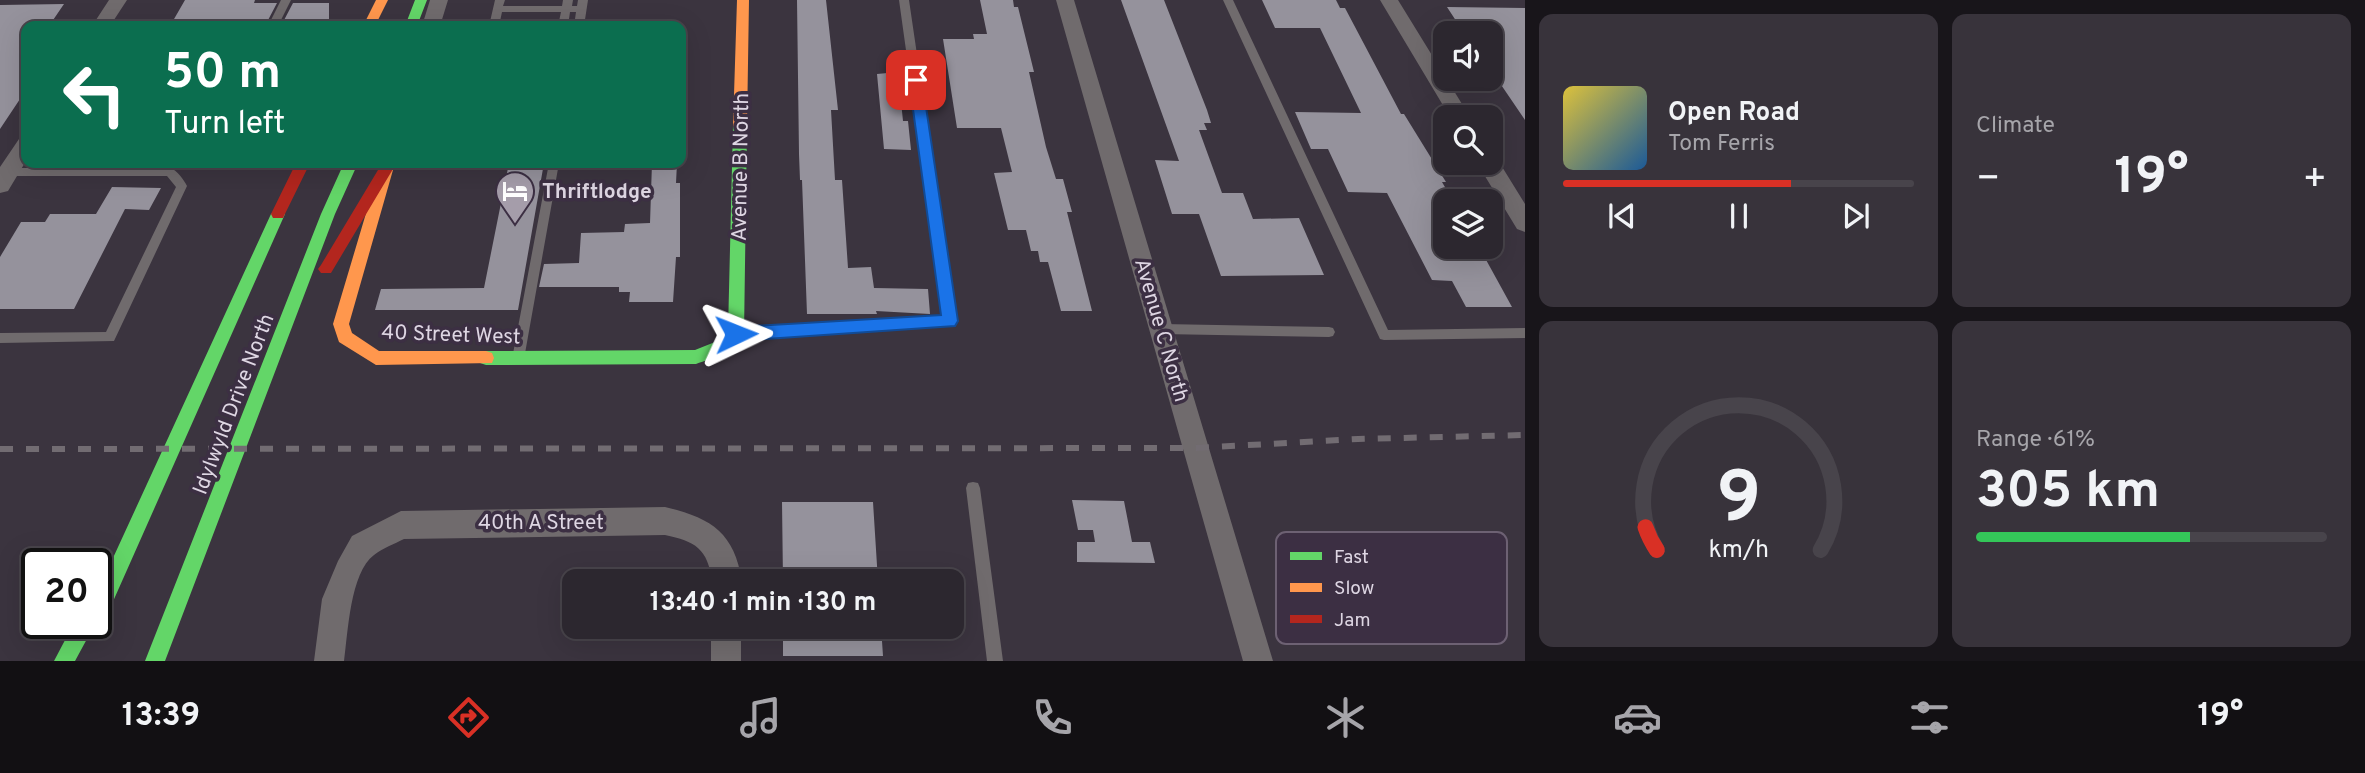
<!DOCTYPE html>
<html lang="en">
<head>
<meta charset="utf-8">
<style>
	body { margin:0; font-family:Overpass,sans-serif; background:#38333b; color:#f1f3f6; height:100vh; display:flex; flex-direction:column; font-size:26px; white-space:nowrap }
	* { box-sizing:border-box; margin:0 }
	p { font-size:23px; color:#a6a5aa }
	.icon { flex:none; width:38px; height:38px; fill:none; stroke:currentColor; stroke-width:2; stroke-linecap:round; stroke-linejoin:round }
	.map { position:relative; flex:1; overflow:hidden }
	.side { display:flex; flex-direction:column; gap:14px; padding:14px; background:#18151a; width:840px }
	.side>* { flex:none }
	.top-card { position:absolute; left:21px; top:21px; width:665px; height:147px; border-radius:14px; box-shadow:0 7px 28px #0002,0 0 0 2px #48444b; background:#0b6e4f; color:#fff; overflow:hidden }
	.fabs { position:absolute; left:1433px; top:21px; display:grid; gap:14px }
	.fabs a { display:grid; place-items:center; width:70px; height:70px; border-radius:14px; background:#2c272f; box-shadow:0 7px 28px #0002,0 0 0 2px #48444b; font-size:35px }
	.speed { position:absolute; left:21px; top:548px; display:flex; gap:14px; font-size:35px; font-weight:700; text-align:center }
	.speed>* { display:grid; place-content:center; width:91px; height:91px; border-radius:50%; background:#2c272f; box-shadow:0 7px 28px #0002,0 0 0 2px #48444b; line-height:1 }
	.speed .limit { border:4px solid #111; border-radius:10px; background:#fff; color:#111 }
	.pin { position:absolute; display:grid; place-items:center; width:60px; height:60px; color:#fff; margin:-30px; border-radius:14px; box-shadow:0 4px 10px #0006 }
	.me { position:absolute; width:77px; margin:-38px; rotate:88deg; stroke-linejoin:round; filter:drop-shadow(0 0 5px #0008) }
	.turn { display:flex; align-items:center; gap:24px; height:147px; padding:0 28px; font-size:32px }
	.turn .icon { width:91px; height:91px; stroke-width:2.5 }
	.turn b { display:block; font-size:49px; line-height:60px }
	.big { font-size:52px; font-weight:700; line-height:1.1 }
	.side .tile { flex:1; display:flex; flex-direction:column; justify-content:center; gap:10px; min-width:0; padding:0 24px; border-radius:14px; background:#38333b }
	.side .dial { align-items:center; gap:0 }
	.dial svg { height:182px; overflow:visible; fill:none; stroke:#48444b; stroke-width:7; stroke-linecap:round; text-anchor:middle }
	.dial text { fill:#f1f3f6; stroke:none }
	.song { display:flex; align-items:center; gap:21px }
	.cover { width:84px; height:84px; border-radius:10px; background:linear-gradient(135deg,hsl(50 70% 55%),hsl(210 70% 35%)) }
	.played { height:7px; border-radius:4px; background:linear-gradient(90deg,#d93025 65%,#48444b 65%) }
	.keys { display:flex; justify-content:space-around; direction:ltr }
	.heat { display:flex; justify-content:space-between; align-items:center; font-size:38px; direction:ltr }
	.charge { height:10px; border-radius:5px; background:linear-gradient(90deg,#34c759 61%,#48444b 0) }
	.side .tiles { flex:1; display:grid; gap:14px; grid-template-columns:repeat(2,1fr) }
	.trip { position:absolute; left:562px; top:569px; width:402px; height:70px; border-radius:14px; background:#2c272f; box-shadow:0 7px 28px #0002,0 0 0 2px #48444b; font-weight:700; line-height:70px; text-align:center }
	.tab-bar { display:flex; height:112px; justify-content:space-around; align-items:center; background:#121013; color:#a6a5aa }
	.tab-bar .icon { width:49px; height:49px }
	.tab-bar .on { color:#d93025 }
	.tab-bar b { font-size:32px; color:#f1f3f6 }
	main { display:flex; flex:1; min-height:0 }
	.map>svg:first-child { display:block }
</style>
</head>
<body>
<main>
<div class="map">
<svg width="1525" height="661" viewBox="0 0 1525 661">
	<rect width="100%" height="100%" fill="#3b343f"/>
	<!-- building -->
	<path fill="#95929c" d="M185,0h70l-1,3h23l-11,21 -96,2z
		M797,0h29l12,110h-7l4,70h7l6,88 23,-1 3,21 54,1 2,25 -54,-3 1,3h-70l-5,-134h-2l-1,-26z
		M980,0h33l1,7h4l16,65h-5l17,75 10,32h7l9,33h-5l25,99h-31l-13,-49h-8l-2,-11h-7l-5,-21h-18l-14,-57 18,-1 -11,-44h-44l-14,-89h31l-1,-5h14z
		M1121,0h43l43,110 4,13h-7l3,7h-8l23,63h21l10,26 46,-1 25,57 -103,1 -22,-62h-27l-17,-54 24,1z
		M1262,0h74l4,8h5l56,106h3l42,68h-4l11,19h-7v46h33l33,60h-46l-14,-26 -20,-1 -45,-87 -39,-1 -20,-43h-17l-16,-37 66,1 -41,-85h-45z
		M293,3h36v20l-47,1z
		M64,4l-15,22h-23v64l-26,39v-124z
		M1447,7l78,1v112l-34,-50v-37h-27z
		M898,72l5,49h5l3,29 -27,-1 -7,-75z
		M509,163h35l-26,147h-143l6,-21 103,-1z
		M652,163h25l-1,20h4v74h-4l-3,45h-44l1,-10h-11v-5h-80l5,-23 35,-1 2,-30 43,-1 1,-8 25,-1z
		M112,187l49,1 -12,22 -24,-1 -51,100h-74v-52l21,-35h24l5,-8h46z
		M1072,500l52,1 8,41h18l5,21 -78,-1v-20h18l-2,-12h-15z
		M782,502h91l5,79h-95z
		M783,626h98l2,30h-100z"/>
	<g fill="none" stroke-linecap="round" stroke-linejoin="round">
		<!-- lane -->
		<path fill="#706b6d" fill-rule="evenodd" d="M281,0h10l-13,26h-10z
			M495,0h10l-2,6h59l1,-6h10l-1,6h5l1,-6h10l-4,26h-10l2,-14h-6l-2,14h-10l3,-14h-59l-3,14h-10z
			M899,0h10l47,321 -2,4 -4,1 -210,13 -4,-1 -2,-4 2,-4 4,-1 203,-13z
			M1223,0h10l155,330 137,-2v10l-141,2 -4,-1z
			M549,163h10l-35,196 -2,4 -4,1 -4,-1 -2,-4z
			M9,168h161c7,2 14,12 17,18l-73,155 -114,2v-10l106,-1 70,-145 -9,-11h-158l-5,-4z
			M1162,324l167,3 4,1 2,4 -2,4 -4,1 -167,-3 -4,-1 -2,-4 2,-4z
			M973,482l5,1 2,5 23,173h-16l-21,-173 2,-5z"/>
		<!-- street -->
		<path fill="#706b6d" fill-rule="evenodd" d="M109,0h18l-17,26h-18z
			M430,0h18l-8,26h-18z
			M1056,0h18l199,661h-30z
			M1380,0h18l72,117h-20z
			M26,136v25l-18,30 -8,2v-26l19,-28z
			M1491,156l5,1 29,47v28l-8,-3 -40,-66h14z
			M665,507c46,11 69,25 77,74h-30c-4,-32 -17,-40 -47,-46l-261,4c-10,5 -21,9 -30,16 -24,18 -26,78 -30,106h-30l8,-62 16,-38 14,-25 49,-25z
			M711,626h30v35h-30z"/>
		<!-- fast -->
		<path fill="#63d668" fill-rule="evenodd" d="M415,0h12l-10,26h-12z
			M740,121l7,5 -3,208c-9,17 -31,24 -48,30l-210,1 -6,-2 -2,-5 2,-5 6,-2 209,-1 20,-8 13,-11 5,-205z
			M344,163h14l-23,51 -170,447h-20l176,-447z
			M278,208l7,6 -182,410 -9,2 -19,35h-21l20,-38h22v-28l175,-381z"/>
		<!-- slow -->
		<path fill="#ff974d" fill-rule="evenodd" d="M376,0h12l-13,26h-12z
			M737,0h12l-2,126 -7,5 -7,-5z
			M381,163h14l-46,161 3,9 27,18h107l6,2 2,5 -2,5 -116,2 -37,-23 -6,-18z"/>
		<!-- jam -->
		<path fill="#b3261e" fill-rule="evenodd" d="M296,163h14l-27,55h-10l-2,-4z
			M386,164l7,5 -62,104h-10l-3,-4 3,-4 60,-100z"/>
		<!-- rail -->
		<path stroke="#726c72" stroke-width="6" stroke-dasharray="13 13" stroke-linecap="butt" d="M0,449l1196,-1 162,-9 167,-4"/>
	</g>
	<!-- route -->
	<path fill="#1a73e8" stroke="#114b97" stroke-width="2" d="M916,76l6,4 36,241 -3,5 -219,15 -5,-2 -3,-5 3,-5 5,-2 205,-12 -32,-235z"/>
	<!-- icons -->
	<defs>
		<symbol id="hotel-pin" viewBox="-11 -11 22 30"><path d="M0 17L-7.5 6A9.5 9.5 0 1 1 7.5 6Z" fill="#a59daa" stroke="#3c2f43"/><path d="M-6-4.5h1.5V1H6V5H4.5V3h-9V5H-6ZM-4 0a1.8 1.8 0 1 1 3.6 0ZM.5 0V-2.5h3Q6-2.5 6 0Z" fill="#fff"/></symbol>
	</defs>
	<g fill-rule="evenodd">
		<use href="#hotel-pin" x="493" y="169" width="44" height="60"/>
	</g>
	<g text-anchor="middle" stroke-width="7" stroke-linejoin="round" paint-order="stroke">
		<!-- street labels -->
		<g font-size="21" fill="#ded6e3" stroke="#3c2f43">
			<text transform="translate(740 167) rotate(-89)" y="7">Avenue B North</text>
			<text transform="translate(1162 330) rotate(74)" y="7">Avenue C North</text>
			<text transform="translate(451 334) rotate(2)" y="7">40 Street West</text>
			<text transform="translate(233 404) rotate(-69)" y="7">Idylwyld Drive North</text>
			<text x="541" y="529">40th A Street</text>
		</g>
		<!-- poi labels -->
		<g font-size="21" font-weight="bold" fill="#ded6e3" stroke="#3c2f43" text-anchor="start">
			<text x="542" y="198">Thriftlodge</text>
		</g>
	</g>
	<!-- legend -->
	<rect x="1276" y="532" width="231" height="112" rx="10" fill="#3c2f43" stroke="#6d6173" stroke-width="2"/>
	<rect x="1290" y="552" width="32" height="8" fill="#63d668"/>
	<rect x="1290" y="583" width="32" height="9" fill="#ff974d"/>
	<rect x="1290" y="615" width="32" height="8" fill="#b3261e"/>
	<g font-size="19" fill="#ded6e3">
		<text x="1334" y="563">Fast</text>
		<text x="1334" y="594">Slow</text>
		<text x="1334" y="626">Jam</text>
	</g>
</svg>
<div class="fabs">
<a><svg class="icon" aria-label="sound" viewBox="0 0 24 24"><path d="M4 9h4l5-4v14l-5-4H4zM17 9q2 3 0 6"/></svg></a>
<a><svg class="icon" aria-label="search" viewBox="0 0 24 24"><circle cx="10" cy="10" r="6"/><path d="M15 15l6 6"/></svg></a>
<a><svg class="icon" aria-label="layers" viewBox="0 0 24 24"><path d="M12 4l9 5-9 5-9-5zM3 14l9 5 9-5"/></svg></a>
</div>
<div class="speed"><div class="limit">20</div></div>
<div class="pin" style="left:916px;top:80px;background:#d93025"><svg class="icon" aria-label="arrive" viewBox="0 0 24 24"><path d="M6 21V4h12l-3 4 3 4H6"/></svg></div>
<svg class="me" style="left:736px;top:334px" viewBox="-20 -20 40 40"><path d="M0-17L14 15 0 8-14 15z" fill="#1a73e8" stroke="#fff" stroke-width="4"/></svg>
<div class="trip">13:40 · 1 min · 130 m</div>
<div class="top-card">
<div class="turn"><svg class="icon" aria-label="left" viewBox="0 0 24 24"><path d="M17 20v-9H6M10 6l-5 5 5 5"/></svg><div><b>50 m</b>Turn left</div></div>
</div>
</div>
<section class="side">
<div class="tiles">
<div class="tile">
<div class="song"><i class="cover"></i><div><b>Open Road</b><p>Tom Ferris</p></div></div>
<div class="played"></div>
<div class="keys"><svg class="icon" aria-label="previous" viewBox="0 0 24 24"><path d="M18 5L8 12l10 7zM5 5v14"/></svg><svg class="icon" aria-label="pause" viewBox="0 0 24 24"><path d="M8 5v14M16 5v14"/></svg><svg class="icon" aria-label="next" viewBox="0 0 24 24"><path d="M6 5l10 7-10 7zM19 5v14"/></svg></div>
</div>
<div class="tile"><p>Climate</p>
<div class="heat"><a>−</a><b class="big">19°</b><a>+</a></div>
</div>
<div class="tile dial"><svg viewBox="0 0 100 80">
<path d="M14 69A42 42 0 1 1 86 69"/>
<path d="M14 69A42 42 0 0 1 9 59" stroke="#d93025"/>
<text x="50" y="56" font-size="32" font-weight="700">9</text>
<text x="50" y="72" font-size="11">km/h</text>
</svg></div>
<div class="tile"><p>Range · 61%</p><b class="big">305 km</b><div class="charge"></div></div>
</div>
</section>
</main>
<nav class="tab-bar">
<b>13:39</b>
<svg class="icon on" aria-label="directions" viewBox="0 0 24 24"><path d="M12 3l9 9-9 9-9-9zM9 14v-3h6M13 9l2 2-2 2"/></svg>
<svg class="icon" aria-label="music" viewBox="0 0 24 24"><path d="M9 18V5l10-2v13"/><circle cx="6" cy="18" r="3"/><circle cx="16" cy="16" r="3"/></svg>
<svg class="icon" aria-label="phone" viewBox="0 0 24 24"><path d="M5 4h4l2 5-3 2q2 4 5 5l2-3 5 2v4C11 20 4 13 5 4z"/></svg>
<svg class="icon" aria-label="climate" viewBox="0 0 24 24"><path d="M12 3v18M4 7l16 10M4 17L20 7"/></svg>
<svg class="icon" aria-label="car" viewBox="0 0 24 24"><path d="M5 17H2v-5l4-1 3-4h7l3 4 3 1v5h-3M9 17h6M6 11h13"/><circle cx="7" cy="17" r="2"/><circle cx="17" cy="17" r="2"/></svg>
<svg class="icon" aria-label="filters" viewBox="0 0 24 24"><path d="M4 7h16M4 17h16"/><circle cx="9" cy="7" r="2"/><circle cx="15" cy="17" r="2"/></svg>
<b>19°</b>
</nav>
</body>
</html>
